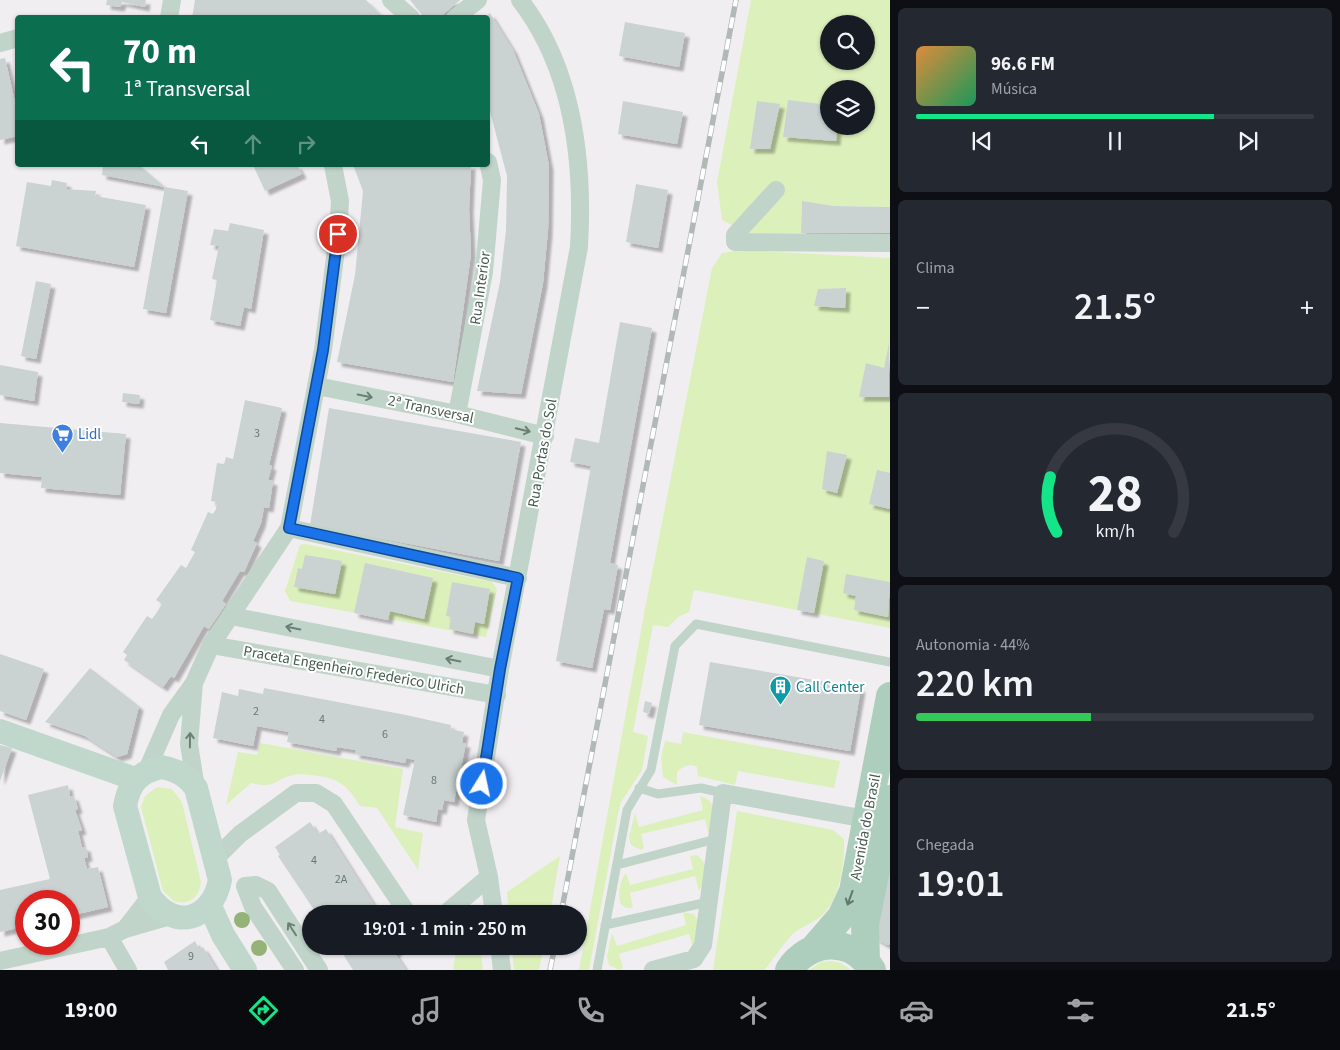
<!DOCTYPE html>
<html lang="pt">
<head>
<meta charset="utf-8">
<style>
	body { margin:0; font-family:"Source Sans 3",sans-serif; background:#242831; color:#f1f3f6; height:100vh; display:flex; flex-direction:column; font-size:19px; white-space:nowrap }
	* { box-sizing:border-box; margin:0 }
	p { font-size:16px; color:#9ea1a6 }
	.icon { flex:none; width:28px; height:28px; fill:none; stroke:currentColor; stroke-width:2; stroke-linecap:round; stroke-linejoin:round }
	.map { position:relative; flex:1; overflow:hidden }
	.sheet { display:flex; flex-direction:column; gap:8px; padding:8px; background:#0d0f14; width:450px }
	.sheet>* { flex:none }
	.hud { position:absolute; left:15px; top:15px; width:475px; height:152px; border-radius:5px; box-shadow:0 1px 4px #0004; background:#0b6e4f; color:#fff; overflow:hidden }
	.buttons { position:absolute; left:820px; top:15px; display:grid; gap:10px }
	.buttons a { display:grid; place-items:center; width:55px; height:55px; border-radius:50%; background:#171b24; box-shadow:0 1px 4px #0004; font-size:25px }
	.speed { position:absolute; left:15px; top:890px; display:flex; gap:10px; font-size:25px; font-weight:700; text-align:center }
	.speed>* { display:grid; place-content:center; width:65px; height:65px; border-radius:50%; background:#171b24; box-shadow:0 1px 4px #0004; line-height:1 }
	.speed .limit { border:8px solid #d22; background:#fff; color:#111 }
	.pin { position:absolute; display:grid; place-items:center; width:42px; height:42px; color:#fff; margin:-21px; border:2px solid #fff; border-radius:50%; box-shadow:0 1px 5px #0007 }
	.me { position:absolute; width:55px; margin:-28px; rotate:10deg; stroke-linejoin:round; filter:drop-shadow(0 0 4px #0008) }
	.turn { display:flex; align-items:center; gap:18px; height:105px; padding:0 25px; font-size:22px }
	.turn .icon { width:65px; height:65px; stroke-width:2.5 }
	.turn b { display:block; font-size:35px; line-height:42px }
	.lanes { display:flex; align-items:center; height:48px; padding:0 25px; background:#0003; justify-content:center; gap:25px; direction:ltr }
	.lanes .off { opacity:.35 }
	.big { font-size:38px; font-weight:600; line-height:1.1 }
	.sheet .widget { flex:1; display:flex; flex-direction:column; justify-content:center; gap:8px; min-width:0; padding:0 18px; border-radius:8px; background:#242831 }
	.sheet .dial { align-items:center; gap:0 }
	.dial svg { height:130px; overflow:visible; fill:none; stroke:#363941; stroke-width:7; stroke-linecap:round; text-anchor:middle }
	.dial text { fill:#f1f3f6; stroke:none }
	.song { display:flex; align-items:center; gap:15px }
	.cover { width:60px; height:60px; border-radius:8px; background:linear-gradient(135deg,hsl(30 70% 55%),hsl(150 70% 35%)) }
	.played { height:5px; border-radius:2px; background:linear-gradient(90deg,#14e589 75%,#363941 75%) }
	.keys { display:flex; justify-content:space-around; direction:ltr }
	.heat { display:flex; justify-content:space-between; align-items:center; font-size:28px; direction:ltr }
	.charge { height:8px; border-radius:4px; background:linear-gradient(90deg,#34c759 44%,#363941 0) }
	.trip { position:absolute; left:302px; top:905px; width:285px; height:50px; border-radius:25px; background:#171b24; box-shadow:0 1px 4px #0004; font-weight:600; line-height:50px; text-align:center }
	.tab-bar { display:flex; height:80px; justify-content:space-around; align-items:center; background:#090b0e; color:#9ea1a6 }
	.tab-bar .icon { width:35px; height:35px }
	.tab-bar .selected { color:#14e589 }
	.tab-bar b { font-size:22px; color:#f1f3f6 }
	main { display:flex; flex:1; min-height:0 }
	.map>svg:first-child { display:block }
</style>
</head>
<body>
<main>
<div class="map">
<svg width="890" height="970" viewBox="0 0 890 970">
	<defs>
		<filter id="shadow"><feDropShadow dx="4.5" dy="4.5" stdDeviation="1" flood-color="#0004"/></filter>
	</defs>
	<rect width="100%" height="100%" fill="#f1eef1"/>
	<!-- green -->
	<path fill="#dcf0bb" fill-rule="evenodd" d="M751,0h139v207l-56,-1 -32,-4 -1,31h-53l-26,-13 -5,-38zM829,24h37v37h-37zM829,89h37v37h-37z
		M740,250l150,8v370l-196,-38 -5,22 -11,5 -10,10 -15,-2 -20,107 15,4 -6,34 -22,34 -31,166h-10l65,-356 68,-346 10,-15z
		M305,544l187,38 5,7 -11,48 -196,-36 -5,-10 15,-46z
		M683,732l157,29 -6,27 -96,-17 -3,14 -37,-9 -1,-9c-7,-4 -15,0 -20,5v13l-14,-8 -2,-19 4,-17 16,3z
		M260,743l143,26 -8,58 28,6 -5,37 -41,-62 -17,-2c-14,-23 -24,-29 -50,-31 -5,0 -11,-2 -16,0 -23,5 -16,14 -43,8l-25,22 12,-53 19,3z
		M157,787l15,2 10,13 19,80c-1,15 -12,24 -27,19l-11,-10 -22,-84 4,-11z
		M700,796c18,4 15,23 8,37l-3,-14 -64,15 3,14 -3,2 -10,-5 -2,-8 6,-24 4,14 64,-17z
		M737,811l96,19 11,9c1,24 -4,63 -25,79 -8,6 -19,9 -26,16 -11,11 -19,25 -29,36h-51z
		M696,855c15,8 10,24 3,36l-4,-15 -65,17 3,15h-7l-5,-4c-4,-9 -1,-24 5,-31l4,12 63,-16 -3,-13z
		M560,856l-10,58h-41l-2,-22z
		M683,912l11,2c8,12 4,22 -1,34l-4,-14 -70,20 4,14 -4,2 -10,-5 -2,-9 5,-23 5,13 69,-21z
		M442,946h38l3,24h-30l3,-18z
		M512,946h32l-5,24h-25z
		M831,961l10,2 10,7h-42l12,-8z"/>
	<!-- building -->
	<path fill="#cad3d1" filter="url(#shadow)" d="M107,0h39l-1,7 -23,-5 -2,5 -14,-2z
		M195,0h171l18,18h-192z
		M410,0h50l-21,18h-14z
		M490,13l23,37 26,64 10,52 -1,64 -5,53 -22,111 -44,-3 23,-109 6,-52 1,-54 -19,-72v-86h-4z
		M625,22l60,11 -6,34 -60,-11z
		M5,58l13,57v21l-18,4v-81z
		M788,100l41,5v21h8l-1,15 -53,-4z
		M623,101l60,11 -6,32 -59,-10z
		M757,101l23,3 -10,45h-20z
		M103,165h36l26,22 23,4 -22,122 -23,-4 22,-122 -63,-12z
		M253,165h44l5,9 -37,17z
		M353,165h118l-2,44 2,45 -18,128 -116,-20 18,-87 8,-84z
		M52,180l15,3 -1,6 30,2 -1,5 51,9 -12,62 -118,-21 11,-64 24,4z
		M636,184l32,6 -10,58 -32,-6z
		M802,201l32,5 56,1v26h-89z
		M230,223l34,7 -13,79 -7,-2 -4,19 -30,-6 7,-40 -5,-1 7,-33 -9,-1 4,-16 14,2z
		M36,281l15,3 -15,75 -15,-3z
		M846,288l-1,20 -31,-2 4,-17z
		M620,322l32,6 -42,235 8,2 -8,45 -6,-1 -12,59 -36,-7 35,-195 -21,-4 5,-24 24,5z
		M889,343v54h-30l7,-34 18,5z
		M0,365l38,7 -4,29 -34,-6z
		M123,393l17,2 -1,9 -17,-2z
		M245,400l37,8 -13,57 3,1 -4,14 5,1 -4,27 -5,-1 -3,16 -8,18 4,2 -13,29 -4,-1 -18,30 4,3 -17,25 -5,-3 -30,52 -3,-2 -8,11 -39,-27 3,-5 -4,-3 24,-36 5,3 5,-7 5,-8 -6,-4 25,-35 5,3 9,-16 -4,-2 17,-38 5,2 3,-5 1,-7 -6,-1 6,-38 7,1 2,-7 7,2z
		M329,408l192,34 -22,119 -189,-36z
		M0,423l126,11 -6,61 -79,-7 1,-11 -42,-4z
		M827,451l20,4 -10,38 -15,-4z
		M877,470l13,3v36l-21,-5z
		M305,555l37,6 -7,33 -41,-7 4,-19 4,1z
		M807,557l17,4 -10,52 -17,-3z
		M365,563l68,15 -9,41 -34,-8 -2,9 -34,-7z
		M846,574l44,8 -2,35 -34,-7 2,-14 -13,-3z
		M452,582l38,7 -6,35 -9,-2 -2,12 -24,-5 2,-12 -5,-1z
		M0,654l44,15 -18,51 -26,-9z
		M710,662l151,26 -11,63 -151,-26z
		M90,668l49,38 -12,48 -10,3 -32,-21 -40,-14z
		M264,688l142,27 45,10 -1,4 14,3 -2,11h4l-12,59 -10,-2 -2,10 -4,-1 -2,13 -33,-7 12,-55 -9,-2 -1,5 -50,-9 1,-4 -19,-3 -1,4 -49,-9 2,-10 -32,-6 -4,20 -40,-8 9,-46 16,4 1,-7 24,5z
		M645,701l7,2 -3,11 -6,-2z
		M0,745l12,3 -12,33z
		M68,785l2,12 4,-1 4,13 -3,1 7,20 -4,1 4,16h4l2,10 -4,1 3,11 11,-2 10,40 -39,9v-15h-43v25l-26,6v-42l50,-11 -22,-84z
		M310,822l8,12 8,-5 54,85h-63l-39,-58 2,-1 -5,-8z
		M890,863v81l-3,1 -12,-7z
		M195,941l4,8 4,-2 14,23h-49l-4,-8z
		M338,946h64l-7,7 11,17h-53z"/>
	<g fill="none" stroke-linecap="round" stroke-linejoin="round">
		<!-- service -->
		<path stroke="#c1d4c9" stroke-width="9" d="M639,788l19,6 43,-6 22,5
			M617,865l99,-26
			M605,925l103,-23
			M597,970l30,-160 24,-40 24,-124 21,-22 194,38"/>
		<!-- minor -->
		<path stroke="#c1d4c9" stroke-width="18" d="M391,0l20,18
			M169,18l3,-18
			M455,18l23,-18
			M0,43l18,-5
			M776,190l-41,45v7l155,1
			M317,386l140,28 88,22
			M457,414l27,-142 8,-92 -4,-18
			M289,528l229,50
			M231,616l269,53
			M211,645l286,50
			M194,683l-5,61 7,44
			M147,770l24,-55 23,-32 17,-38 78,-117 34,-178 15,-116 2,-33 -7,-36
			M215,859l25,-25 56,-41h20l18,11 74,110
			M445,914l44,-37
			M494,914l-5,-37 -13,-57 24,-151 79,-422c5,-86 -5,-177 -59,-247
			M125,929l25,-32
			M109,937l19,33
			M499,946l3,24
			M0,961l109,-24 16,-8 45,-13
			M295,970l-42,-63 -8,-21 11,-1 12,6 51,79
			M653,970l41,-11 9,-14 20,-152 143,26"/>
		<!-- secondary -->
		<path stroke="#c0d8cc" stroke-width="24" d="M0,731l135,48
			M161,767c16,3 25,8 35,21l24,92c-8,41 -46,51 -70,17l-25,-91c4,-23 14,-34 36,-39z
			M210,906l13,29 22,35"/>
		<!-- primary -->
		<path stroke="#adcebd" stroke-width="28" d="M815,947l26,-30 12,-26 37,-195
			M866,961l-1,-37 25,-125
			M789,970c20,-31 63,-34 83,0"/>
		<defs>
			<path id="rail" d="M561,914l175,-914
				M550,970l5,-24"/>
		</defs>
		<!-- rail casing -->
		<use href="#rail" stroke="#b0b9b6" stroke-width="5.5"/>
		<!-- rail -->
		<use href="#rail" stroke="#fff" stroke-width="4" stroke-dasharray="11" stroke-linecap="butt"/>
	</g>
	<!-- trees -->
	<g fill="#95b277">
		<circle cx="242" cy="920" r="8"/>
		<circle cx="259" cy="948" r="8"/>
	</g>
	<!-- one-way arrows -->
	<defs><path id="oneway-shaft" d="M-6 0H5M1.5-3L5.5 0L1.5 3" fill="none" stroke-width="1.6" stroke-linecap="round" stroke-linejoin="round" transform="scale(1.25)"/></defs>
	<g stroke="#6b8074">
		<use href="#oneway-shaft" transform="translate(365 396) rotate(11)"/>
		<use href="#oneway-shaft" transform="translate(523 430) rotate(14)"/>
		<use href="#oneway-shaft" transform="translate(293 628) rotate(-169)"/>
		<use href="#oneway-shaft" transform="translate(453 660) rotate(-169)"/>
		<use href="#oneway-shaft" transform="translate(190 740) rotate(-89)"/>
		<use href="#oneway-shaft" transform="translate(292 929) rotate(-123)"/>
	</g>
	<use stroke="#60786b" href="#oneway-shaft" transform="translate(850 898) rotate(110)"/>
	<g fill="none" stroke-linecap="round" stroke-linejoin="round">
		<defs>
			<path id="route" d="M338,234l-15,116 -34,178 229,50 -18,91 -18,115"/>
		</defs>
		<!-- route casing -->
		<use href="#route" stroke="#114b97" stroke-width="12"/>
		<!-- route -->
		<use href="#route" stroke="#1a73e8" stroke-width="9"/>
	</g>
	<!-- icons -->
	<defs>
		<symbol id="supermarket-pin" viewBox="-11 -11 22 30"><path d="M0 17L-7.5 6A9.5 9.5 0 1 1 7.5 6Z" fill="#3f7fe0" stroke="#fff"/><path d="M-6-5.5h2.5l.6 2H6L4.5 2H-2.5L-4.4-4H-6ZM-1.5 3.2a1.3 1.3 0 1 0 .1 0ZM3 3.2a1.3 1.3 0 1 0 .1 0Z" fill="#fff"/></symbol>
		<symbol id="building-pin" viewBox="-11 -11 22 30"><path d="M0 17L-7.5 6A9.5 9.5 0 1 1 7.5 6Z" fill="#0f9aa8" stroke="#fff"/><path d="M-4-6H4V6H1V3H-1V6H-4ZM-2.5-4.3h1.7v1.8h-1.7ZM.8-4.3h1.7v1.8H.8ZM-2.5-1h1.7V.8h-1.7ZM.8-1h1.7V.8H.8Z" fill="#fff"/></symbol>
	</defs>
	<g fill-rule="evenodd">
		<use href="#supermarket-pin" x="50" y="422" width="25" height="34"/>
		<use href="#building-pin" x="768" y="674" width="25" height="34"/>
	</g>
	<g text-anchor="middle" stroke-width="4" stroke-linejoin="round" paint-order="stroke">
		<!-- number labels -->
		<g font-size="12" fill="#677a70">
			<text x="257" y="437">3</text>
			<text x="256" y="715">2</text>
			<text x="322" y="723">4</text>
			<text x="385" y="738">6</text>
			<text x="434" y="784">8</text>
			<text x="314" y="864">4</text>
			<text x="341" y="883">2A</text>
			<text x="191" y="960">9</text>
		</g>
		<!-- street labels -->
		<g font-size="15" fill="#465c50" stroke="#fff">
			<text transform="translate(480 288) rotate(-82)" y="5">Rua Interior</text>
			<text transform="translate(431 409) rotate(12)" y="5">2ª Transversal</text>
			<text transform="translate(542 453) rotate(-80)" y="5">Rua Portas do Sol</text>
			<text transform="translate(354 670) rotate(10)" y="5">Praceta Engenheiro Frederico Ulrich</text>
			<text transform="translate(865 827) rotate(-79)" y="5">Avenida do Brasil</text>
		</g>
		<!-- shop labels -->
		<g font-size="15" fill="#366cbe" stroke="#fff" text-anchor="start">
			<text x="78" y="439">Lidl</text>
		</g>
		<!-- culture labels -->
		<g font-size="15" fill="#0d838f" stroke="#fff" text-anchor="start">
			<text x="796" y="692">Call Center</text>
		</g>
	</g>
</svg>
<div class="buttons">
<a><svg class="icon" aria-label="search" viewBox="0 0 24 24"><circle cx="10" cy="10" r="6"/><path d="M15 15l6 6"/></svg></a>
<a><svg class="icon" aria-label="layers" viewBox="0 0 24 24"><path d="M12 4l9 5-9 5-9-5zM3 14l9 5 9-5"/></svg></a>
</div>
<div class="speed"><div class="limit">30</div></div>
<div class="pin" style="left:338px;top:234px;background:#d93025"><svg class="icon" aria-label="arrive" viewBox="0 0 24 24"><path d="M6 21V4h12l-3 4 3 4H6"/></svg></div>
<svg class="me" style="left:482px;top:784px" viewBox="-20 -20 40 40"><circle r="17" fill="#1a73e8" stroke="#fff" stroke-width="3"/><path d="M0-11L8 9 0 5-8 9z" fill="#fff"/></svg>
<div class="trip">19:01 · 1 min · 250 m</div>
<div class="hud">
<div class="turn"><svg class="icon" aria-label="left" viewBox="0 0 24 24"><path d="M17 20v-9H6M10 6l-5 5 5 5"/></svg><div><b>70 m</b>1ª Transversal</div></div>
<div class="lanes"><svg class="icon" aria-label="left" viewBox="0 0 24 24"><path d="M17 20v-9H6M10 6l-5 5 5 5"/></svg><svg class="icon off" aria-label="ahead" viewBox="0 0 24 24"><path d="M12 20V5M6 11l6-6 6 6"/></svg><svg class="icon off" aria-label="right" viewBox="0 0 24 24"><path d="M7 20v-9h11M14 6l5 5-5 5"/></svg></div>
</div>
</div>
<section class="sheet">
<div class="widget">
<div class="song"><i class="cover"></i><div><b>96.6 FM</b><p>Música</p></div></div>
<div class="played"></div>
<div class="keys"><svg class="icon" aria-label="previous" viewBox="0 0 24 24"><path d="M18 5L8 12l10 7zM5 5v14"/></svg><svg class="icon" aria-label="pause" viewBox="0 0 24 24"><path d="M8 5v14M16 5v14"/></svg><svg class="icon" aria-label="next" viewBox="0 0 24 24"><path d="M6 5l10 7-10 7zM19 5v14"/></svg></div>
</div>
<div class="widget"><p>Clima</p>
<div class="heat"><a>−</a><b class="big">21.5°</b><a>+</a></div>
</div>
<div class="widget dial"><svg viewBox="0 0 100 80">
<path d="M14 69A42 42 0 1 1 86 69"/>
<path d="M14 69A42 42 0 0 1 10 35" stroke="#14e589"/>
<text x="50" y="56" font-size="32" font-weight="700">28</text>
<text x="50" y="72" font-size="11">km/h</text>
</svg></div>
<div class="widget"><p>Autonomia · 44%</p><b class="big">220 km</b><div class="charge"></div></div>
<div class="widget"><p>Chegada</p><b class="big">19:01</b></div>
</section>
</main>
<nav class="tab-bar">
<b>19:00</b>
<svg class="icon selected" aria-label="directions" viewBox="0 0 24 24"><path d="M12 3l9 9-9 9-9-9zM9 14v-3h6M13 9l2 2-2 2"/></svg>
<svg class="icon" aria-label="music" viewBox="0 0 24 24"><path d="M9 18V5l10-2v13"/><circle cx="6" cy="18" r="3"/><circle cx="16" cy="16" r="3"/></svg>
<svg class="icon" aria-label="phone" viewBox="0 0 24 24"><path d="M5 4h4l2 5-3 2q2 4 5 5l2-3 5 2v4C11 20 4 13 5 4z"/></svg>
<svg class="icon" aria-label="climate" viewBox="0 0 24 24"><path d="M12 3v18M4 7l16 10M4 17L20 7"/></svg>
<svg class="icon" aria-label="car" viewBox="0 0 24 24"><path d="M5 17H2v-5l4-1 3-4h7l3 4 3 1v5h-3M9 17h6M6 11h13"/><circle cx="7" cy="17" r="2"/><circle cx="17" cy="17" r="2"/></svg>
<svg class="icon" aria-label="filters" viewBox="0 0 24 24"><path d="M4 7h16M4 17h16"/><circle cx="9" cy="7" r="2"/><circle cx="15" cy="17" r="2"/></svg>
<b>21.5°</b>
</nav>
</body>
</html>
